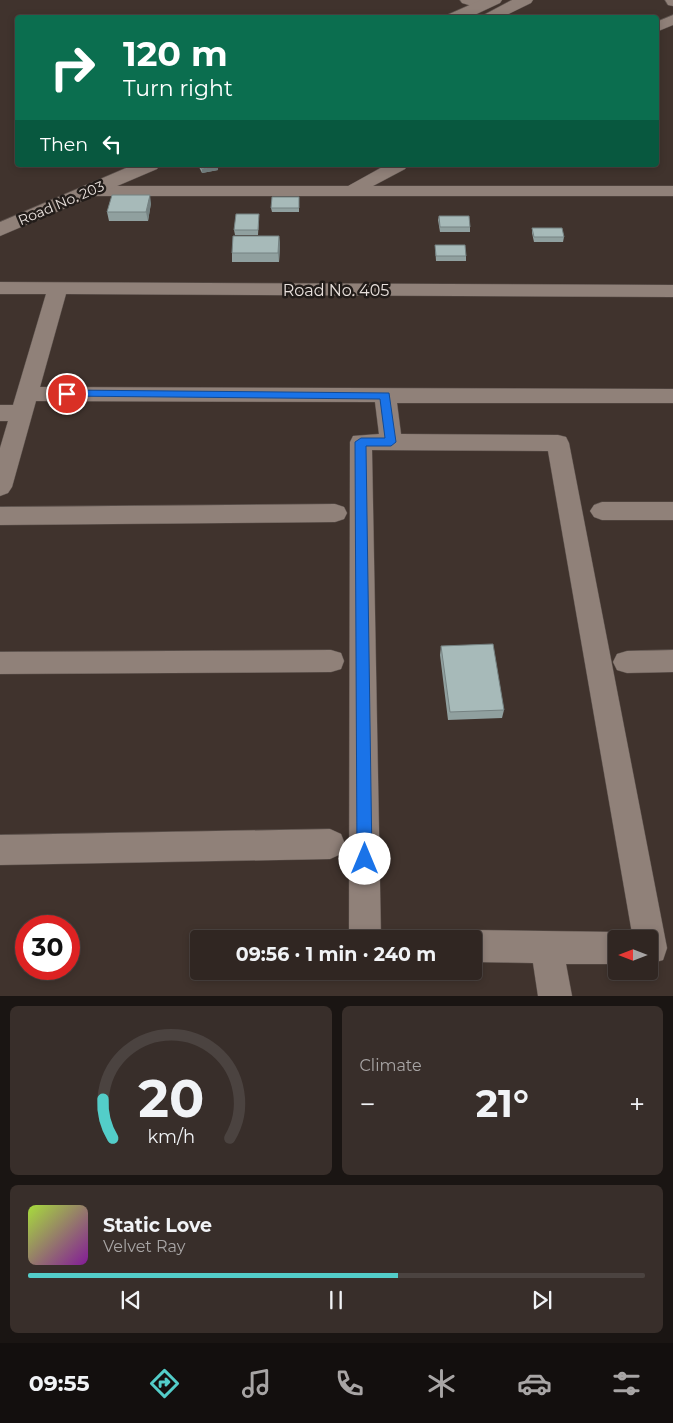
<!DOCTYPE html>
<html lang="en">
<head>
<meta charset="utf-8">
<style>
	body { margin:0; font-family:Montserrat,sans-serif; background:#382e2a; color:#f1f3f6; height:100vh; display:flex; flex-direction:column; font-size:19px; white-space:nowrap }
	* { box-sizing:border-box; margin:0 }
	p { font-size:16px; color:#a8a5a5 }
	.icon { flex:none; width:28px; height:28px; fill:none; stroke:currentColor; stroke-width:2; stroke-linecap:round; stroke-linejoin:round }
	.map { position:relative; height:996px; overflow:hidden }
	.details { display:flex; flex-direction:column; gap:10px; padding:10px; background:#1a1513; flex:1 }
	.details>* { flex:none }
	.guide { position:absolute; left:15px; top:15px; width:644px; height:152px; border-radius:5px; box-shadow:0 2px 8px #0003,0 0 0 1px #4b4340; background:#0b6e4f; color:#fff; overflow:hidden }
	.needle { width:32px; rotate:270deg }
	.fabs { position:absolute; left:608px; top:930px; display:grid; gap:10px }
	.fabs a { display:grid; place-items:center; width:50px; height:50px; border-radius:5px; background:#302622; box-shadow:0 2px 8px #0003,0 0 0 1px #4b4340; font-size:25px }
	.speed { position:absolute; left:15px; top:915px; display:flex; gap:10px; font-size:25px; font-weight:700; text-align:center }
	.speed>* { display:grid; place-content:center; width:65px; height:65px; border-radius:50%; background:#302622; box-shadow:0 2px 8px #0003,0 0 0 1px #4b4340; line-height:1 }
	.speed .limit { border:8px solid #d22; background:#fff; color:#111 }
	.pin { position:absolute; display:grid; place-items:center; width:42px; height:42px; color:#fff; margin:-21px; border:2px solid #fff; border-radius:50%; box-shadow:0 1px 5px #0007 }
	.me { position:absolute; width:55px; margin:-28px; rotate:0deg; stroke-linejoin:round; filter:drop-shadow(0 0 4px #0008) }
	.turn { display:flex; align-items:center; gap:18px; height:105px; padding:0 25px; font-size:22px }
	.turn .icon { width:65px; height:65px; stroke-width:2.5 }
	.turn b { display:block; font-size:35px; line-height:42px }
	.then { display:flex; align-items:center; height:48px; padding:0 25px; background:#0003; gap:10px; font-size:19px }
	.big { font-size:38px; font-weight:700; line-height:1.1 }
	.details .widget { flex:1; display:flex; flex-direction:column; justify-content:center; gap:8px; min-width:0; padding:0 18px; border-radius:8px; background:#382e2a }
	.details .dial { align-items:center; gap:0 }
	.dial svg { height:130px; overflow:visible; fill:none; stroke:#4b4340; stroke-width:7; stroke-linecap:round; text-anchor:middle }
	.dial text { fill:#f1f3f6; stroke:none }
	.song { display:flex; align-items:center; gap:15px }
	.cover { width:60px; height:60px; border-radius:8px; background:linear-gradient(135deg,hsl(80 70% 55%),hsl(290 70% 35%)) }
	.played { height:5px; border-radius:2px; background:linear-gradient(90deg,#53cdc9 60%,#4b4340 60%) }
	.keys { display:flex; justify-content:space-around; direction:ltr }
	.heat { display:flex; justify-content:space-between; align-items:center; font-size:28px; direction:ltr }
	.details .tiles { flex:1; display:grid; gap:10px; grid-template-columns:1fr 1fr }
	.widget:last-child { grid-column:span 2 }
	.trip { position:absolute; left:190px; top:930px; width:292px; height:50px; border-radius:5px; background:#302622; box-shadow:0 2px 8px #0003,0 0 0 1px #4b4340; font-weight:700; line-height:50px; text-align:center }
	.dock { display:flex; height:80px; justify-content:space-around; align-items:center; background:#130f0e; color:#a8a5a5 }
	.dock .icon { width:35px; height:35px }
	.dock .active { color:#53cdc9 }
	.dock b { font-size:22px; color:#f1f3f6 }
	.map>svg:first-child { display:block }
</style>
</head>
<body>
<div class="map">
<svg width="673" height="996" viewBox="0 0 673 996">
	<rect width="100%" height="100%" fill="#40332d"/>
	<g fill="none" stroke-linecap="round" stroke-linejoin="round">
		<defs>
			<path id="street" d="M460,0h21l8,5 -7,4 -20,-6z
				M665,0h8v6l-5,-1z
				M673,15v10l-17,7v-10z
				M386,165h22l-3,4 -32,17h300v10h-581l-6,-1 -3,-4 3,-4 6,-1h256z
				M0,282l673,3v12l-607,-3 -26,93 633,2v14h-276l4,31 157,1 8,2 3,6 98,505 -4,12 -14,4v-25h-16l-85,-488 -176,-1 9,489h-32l1,-497 3,-6 26,-2 -4,-32 -339,-1 -24,86 -4,6 -8,3v-48l8,-27h-8v-16h13l33,-111h-46z
				M602,502h71v18h-71l-8,-3 -4,-6 4,-6z
				M335,504l9,3 3,6 -3,6 -9,3 -335,3v-18z
				M331,650l10,3 3,8 -3,8 -10,3 -331,2v-22z
				M673,650v22l-46,1 -10,-3 -4,-8 4,-8 10,-3z
				M330,829l11,5 4,10 -4,10 -11,5 -330,6v-30z
				M474,930l142,2 13,7h-13v25h-50l6,32h-34l-5,-33 -59,-1v-23h-13l1,-5z"/>
			<path id="secondary" d="M481,0h21l-2,3 -32,15h-23l2,-3z
				M512,0h21l-2,3 -31,15h-22z
				M133,165h27l-3,4 -157,67v-14z"/>
		</defs>
		<!-- street casing -->
		<use href="#street" stroke="#5c524d" stroke-width="1"/>
		<!-- secondary casing -->
		<use href="#secondary" stroke="#5c524d" stroke-width="1"/>
		<!-- street -->
		<use href="#street" fill="#908179" fill-rule="evenodd"/>
		<!-- secondary -->
		<use href="#secondary" fill="#908179" fill-rule="evenodd"/>
	</g>
	<!-- wall -->
	<path fill="#90a09f" d="M198,165h19l1,5 -16,3z
		M299,197v15h-27l-1,-4z
		M151,203l-3,18h-39l-2,-9z
		M439,216l31,11v5h-30l-2,-12z
		M259,219l-1,16h-23l-1,-5z
		M532,228l32,9 -1,5h-29l-2,-9z
		M279,236l1,9 -1,17h-47v-9z
		M435,245l31,11v5h-30z
		M441,646l63,64 -2,8 -54,2 -8,-65z"/>
	<!-- shaded-wall -->
	<path fill="#758282" d="M218,166v4l-16,3v-4z
		M150,195l1,8 -3,18 -2,-9z
		M279,236l1,9 -1,17 -1,-9z"/>
	<!-- building -->
	<path fill="#a7bab9" stroke="#758282" d="M200,165h17l1,1 -16,3z
		M112,195h38l-4,17h-39z
		M272,197h27v11h-28z
		M236,214h23l-1,16h-24z
		M439,216h30l1,11h-30z
		M532,228h30l2,9h-30z
		M233,236h46l-1,17h-46z
		M435,245h30l1,11h-30z
		M493,644l11,66 -54,2 -9,-66z"/>
	<!-- route -->
	<path fill="#1a73e8" stroke="#114b97" d="M67,390l322,3 7,49 -5,4h-25l6,413 -2,5 -5,2 -6,-2 -2,-5 -2,-417 6,-4h24l-5,-39 -317,-3 -2,-2z"/>
	<g text-anchor="middle" stroke-width="5" stroke-linejoin="round" paint-order="stroke">
		<!-- far-street labels -->
		<g font-size="14" fill="#e8e0dc" stroke="#221c19">
			<text transform="translate(61 203) rotate(-23)" y="5">Road No. 203</text>
		</g>
		<!-- street labels -->
		<g font-size="16" fill="#e8e0dc" stroke="#221c19">
			<text x="336" y="296">Road No. 405</text>
		</g>
	</g>
</svg>
<div class="fabs">
<a><svg class="needle" viewBox="-14 -14 28 28"><path d="M0-13l5 13h-10z" fill="#e53935"/><path d="M0 13l5-13h-10z" fill="#a8a5a5"/></svg></a>
</div>
<div class="speed"><div class="limit">30</div></div>
<div class="pin" style="left:67px;top:394px;background:#d93025"><svg class="icon" aria-label="arrive" viewBox="0 0 24 24"><path d="M6 21V4h12l-3 4 3 4H6"/></svg></div>
<svg class="me" style="left:365px;top:859px" viewBox="-20 -20 40 40"><circle r="19" fill="#fff"/><path d="M0-13L10 11 0 6-10 11z" fill="#1a73e8"/></svg>
<div class="trip">09:56 · 1 min · 240 m</div>
<div class="guide">
<div class="turn"><svg class="icon" aria-label="right" viewBox="0 0 24 24"><path d="M7 20v-9h11M14 6l5 5-5 5"/></svg><div><b>120 m</b>Turn right</div></div>
<div class="then">Then<svg class="icon" aria-label="left" viewBox="0 0 24 24"><path d="M17 20v-9H6M10 6l-5 5 5 5"/></svg></div>
</div>
</div>
<section class="details">
<div class="tiles">
<div class="widget dial"><svg viewBox="0 0 100 80">
<path d="M14 69A42 42 0 1 1 86 69"/>
<path d="M14 69A42 42 0 0 1 8 45" stroke="#53cdc9"/>
<text x="50" y="56" font-size="32" font-weight="700">20</text>
<text x="50" y="72" font-size="11">km/h</text>
</svg></div>
<div class="widget"><p>Climate</p>
<div class="heat"><a>−</a><b class="big">21°</b><a>+</a></div>
</div>
<div class="widget">
<div class="song"><i class="cover"></i><div><b>Static Love</b><p>Velvet Ray</p></div></div>
<div class="played"></div>
<div class="keys"><svg class="icon" aria-label="previous" viewBox="0 0 24 24"><path d="M18 5L8 12l10 7zM5 5v14"/></svg><svg class="icon" aria-label="pause" viewBox="0 0 24 24"><path d="M8 5v14M16 5v14"/></svg><svg class="icon" aria-label="next" viewBox="0 0 24 24"><path d="M6 5l10 7-10 7zM19 5v14"/></svg></div>
</div>
</div>
</section>
<nav class="dock">
<b>09:55</b>
<svg class="icon active" aria-label="directions" viewBox="0 0 24 24"><path d="M12 3l9 9-9 9-9-9zM9 14v-3h6M13 9l2 2-2 2"/></svg>
<svg class="icon" aria-label="music" viewBox="0 0 24 24"><path d="M9 18V5l10-2v13"/><circle cx="6" cy="18" r="3"/><circle cx="16" cy="16" r="3"/></svg>
<svg class="icon" aria-label="phone" viewBox="0 0 24 24"><path d="M5 4h4l2 5-3 2q2 4 5 5l2-3 5 2v4C11 20 4 13 5 4z"/></svg>
<svg class="icon" aria-label="climate" viewBox="0 0 24 24"><path d="M12 3v18M4 7l16 10M4 17L20 7"/></svg>
<svg class="icon" aria-label="car" viewBox="0 0 24 24"><path d="M5 17H2v-5l4-1 3-4h7l3 4 3 1v5h-3M9 17h6M6 11h13"/><circle cx="7" cy="17" r="2"/><circle cx="17" cy="17" r="2"/></svg>
<svg class="icon" aria-label="filters" viewBox="0 0 24 24"><path d="M4 7h16M4 17h16"/><circle cx="9" cy="7" r="2"/><circle cx="15" cy="17" r="2"/></svg>
</nav>
</body>
</html>
